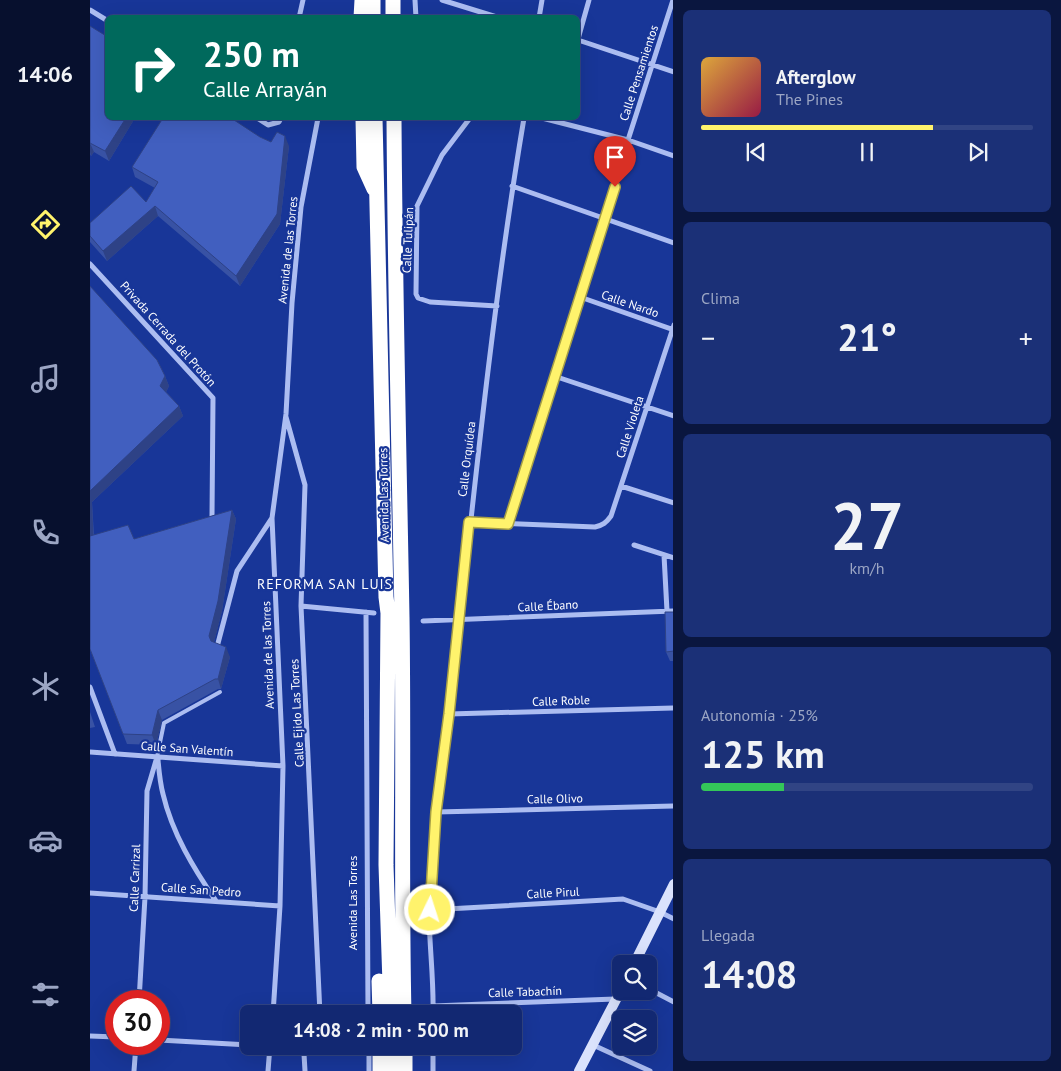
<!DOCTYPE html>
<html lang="es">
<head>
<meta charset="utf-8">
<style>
	body { margin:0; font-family:"PT Sans",sans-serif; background:#1b3077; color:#f1f3f6; height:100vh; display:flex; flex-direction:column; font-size:19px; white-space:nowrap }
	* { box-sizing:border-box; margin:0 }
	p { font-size:16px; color:#9ca6c4 }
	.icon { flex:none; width:28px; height:28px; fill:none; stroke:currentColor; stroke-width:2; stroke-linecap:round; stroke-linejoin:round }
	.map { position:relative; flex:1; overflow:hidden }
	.details { display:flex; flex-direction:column; gap:10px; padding:10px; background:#0a163f; width:388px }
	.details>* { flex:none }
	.top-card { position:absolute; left:15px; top:15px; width:475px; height:105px; border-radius:8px; box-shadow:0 5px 20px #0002,0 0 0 1px #314484; background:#00695c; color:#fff; overflow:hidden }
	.controls { position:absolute; left:522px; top:955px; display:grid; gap:10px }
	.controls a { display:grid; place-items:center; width:45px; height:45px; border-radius:8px; background:#122872; box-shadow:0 5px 20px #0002,0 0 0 1px #314484; font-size:25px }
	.speed { position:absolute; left:15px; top:990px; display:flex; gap:10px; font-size:25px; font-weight:700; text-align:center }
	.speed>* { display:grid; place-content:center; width:65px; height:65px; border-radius:50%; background:#122872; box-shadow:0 5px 20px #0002,0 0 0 1px #314484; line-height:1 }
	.speed .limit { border:8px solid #d22; background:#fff; color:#111 }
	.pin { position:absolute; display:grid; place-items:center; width:42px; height:42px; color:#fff; margin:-51px -21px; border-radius:50% 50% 50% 0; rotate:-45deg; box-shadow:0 0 5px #0007 }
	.pin .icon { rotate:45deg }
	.me { position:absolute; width:55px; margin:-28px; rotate:4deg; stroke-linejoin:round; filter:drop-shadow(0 0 4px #0008) }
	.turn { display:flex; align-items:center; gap:18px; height:105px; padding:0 15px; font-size:22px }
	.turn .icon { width:65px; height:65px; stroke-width:2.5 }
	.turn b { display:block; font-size:35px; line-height:42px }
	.big { font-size:38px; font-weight:700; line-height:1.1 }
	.details .widget { flex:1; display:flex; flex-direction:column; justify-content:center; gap:8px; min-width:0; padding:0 18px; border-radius:8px; background:#1b3077 }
	.details .dial { align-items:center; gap:0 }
	.dial b { font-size:65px; line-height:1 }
	.song { display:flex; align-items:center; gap:15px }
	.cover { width:60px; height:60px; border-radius:8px; background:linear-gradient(135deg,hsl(40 70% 55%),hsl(340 70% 35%)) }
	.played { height:5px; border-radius:2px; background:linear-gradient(90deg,#fff36c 70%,#314484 70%) }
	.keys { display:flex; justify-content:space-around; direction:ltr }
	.heat { display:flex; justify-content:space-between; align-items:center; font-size:28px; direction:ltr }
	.charge { height:8px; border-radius:4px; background:linear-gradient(90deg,#34c759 25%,#314484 0) }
	.trip { position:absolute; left:150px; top:1005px; width:282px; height:50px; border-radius:8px; background:#122872; box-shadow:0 5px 20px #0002,0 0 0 1px #314484; font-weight:700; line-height:50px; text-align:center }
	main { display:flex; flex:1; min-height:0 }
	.menu { display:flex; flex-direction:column; width:90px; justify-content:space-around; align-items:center; background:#07102e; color:#9ca6c4 }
	.menu .icon { width:35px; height:35px }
	.menu .current { color:#fff36c }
	.menu b { font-size:22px; color:#f1f3f6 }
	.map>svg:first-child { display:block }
</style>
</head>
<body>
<main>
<nav class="menu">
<b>14:06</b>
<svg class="icon current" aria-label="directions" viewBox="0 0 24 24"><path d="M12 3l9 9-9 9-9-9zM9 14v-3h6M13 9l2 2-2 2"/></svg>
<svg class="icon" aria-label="music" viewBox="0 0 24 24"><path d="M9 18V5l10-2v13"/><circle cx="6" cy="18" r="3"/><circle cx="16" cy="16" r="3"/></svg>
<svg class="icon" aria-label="phone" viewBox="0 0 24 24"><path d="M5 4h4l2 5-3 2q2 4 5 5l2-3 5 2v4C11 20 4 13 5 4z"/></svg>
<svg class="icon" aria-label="climate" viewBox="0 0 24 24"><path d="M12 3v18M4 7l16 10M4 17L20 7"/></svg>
<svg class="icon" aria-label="car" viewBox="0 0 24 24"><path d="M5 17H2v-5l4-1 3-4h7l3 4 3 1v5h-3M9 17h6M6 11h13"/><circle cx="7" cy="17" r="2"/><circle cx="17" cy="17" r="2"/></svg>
<svg class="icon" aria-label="filters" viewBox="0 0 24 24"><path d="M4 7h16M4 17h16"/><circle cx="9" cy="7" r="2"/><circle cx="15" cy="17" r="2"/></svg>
</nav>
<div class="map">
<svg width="584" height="1071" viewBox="0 0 584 1071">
	<rect width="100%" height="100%" fill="#183698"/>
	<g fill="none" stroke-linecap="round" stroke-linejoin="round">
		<!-- lane -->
		<path stroke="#acbdf1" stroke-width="4" d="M67,757l7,-34 56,-31"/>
		<!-- street -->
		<path stroke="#acbdf1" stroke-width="5" d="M325,0l1,18
			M352,0l58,18
			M0,10l18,11
			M209,18l4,-18
			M449,18l3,-18
			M488,39l11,-39
			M488,40l96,32
			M167,118l11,7 11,-3 2,-4
			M380,118l-28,37 -25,51 -1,88 2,4 12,4 67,4
			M452,118l86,22 46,16
			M422,186l162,57
			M0,264l123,134 -1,118
			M490,297l94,33
			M464,376l120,40
			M196,417l19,68 -4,121 19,408
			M531,486l53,17
			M379,522l126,5c8,-2 11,-4 16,-11l63,-191
			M418,524l98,-305 22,-79 45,-140
			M544,545l40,13
			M574,555l3,56
			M211,606l73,7
			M276,612l2,402
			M333,621l251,-10
			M127,647l20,-76 35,-53
			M0,687l25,67
			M359,714l225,-6
			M0,752l193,14
			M68,760c1,11 2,23 5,34 9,39 31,75 53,107
			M346,812l238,-6
			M0,893l190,13
			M339,910l194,-11 37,13 14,7
			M559,989l25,13
			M49,1001l6,-104 2,-106 10,-34
			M343,1006l182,-7
			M183,1014l7,-108 3,-140 -11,-248 14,-104 6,-111 9,-96 17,-89
			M343,1014c1,-35 -4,-70 -4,-104 2,-97 21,-193 31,-289 18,-168 36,-337 64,-503
			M0,1036l26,1
			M69,1040l90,5
			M503,1045l57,26
			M279,1046v25
			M44,1071l2,-27
			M178,1071l2,-25
			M215,1071l-1,-17 3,-8
			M343,1071v-25"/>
		<!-- secondary -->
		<path stroke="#dae2fc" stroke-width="10" d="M544,964l40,-80
			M489,1071l42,-81"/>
		<!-- highway -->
		<path stroke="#fff" stroke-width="15" d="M283,0v18
			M303,0v18
			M271,18l1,-18
			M273,118l1,49 10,22
			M285,118l11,479 2,16 -2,252 5,149
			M304,118c1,166 5,333 8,499 2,133 -1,265 2,397
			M289,981l1,33
			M290,1046v25
			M301,1046l1,25
			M315,1046v25"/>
	</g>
	<!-- wall -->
	<path fill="#3852a4" d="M0,26l18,92h27l-26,43 -15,-9 -3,4 -1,-2z
		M170,137l11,5 18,4 -9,78 -40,62 -82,-70 -51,45 -17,-19v-19l56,-21 9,-14 -20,-11 -3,-10z
		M0,286l75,90 4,10 -3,6 13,14 4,10 -91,86 2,33 40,4 98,-29 4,9 -14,92 -8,31 16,15 -9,32h-3l-56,31 -6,25 -29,-1 -37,-95z
		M584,612v49h-4l-4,-9z
		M0,712l5,15 -5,1z"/>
	<!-- shaded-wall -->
	<path fill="#2e4286" d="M36,118h9l-26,43 -4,-10z
		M195,136l4,10 -9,78 -40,62 -4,-10z
		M0,143l4,9 -3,4 -1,-4z
		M65,206l3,10 -51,45 -4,-10z
		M75,376l4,10 -5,10 -4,-10z
		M89,406l4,10 -91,86 2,44 -4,-10v-45z
		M142,510l4,9 -14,92 -9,35 -4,-10z
		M136,647l4,10 -9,32 -3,-10z
		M68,710l4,10 -6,25 -4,-10z"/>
	<!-- building -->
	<path fill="#415fbf" stroke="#2e4286" d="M0,26l18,11v81h18l-21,33 -15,-8z
		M73,118h68l29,19 11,5 6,-10 8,4 -8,78 -41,62 -81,-70 -52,45 -13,-15v-13l41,-37 15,16 12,-20 -26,-15z
		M0,286l67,74 8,16 -5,10 19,20 -89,85z
		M142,510l-14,91 -9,35 2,5 15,6 -8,32h-3l-57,31 -6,25 -29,-1 -33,-85v-122v9l38,-11 6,14z
		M575,612h9v39l-8,1z"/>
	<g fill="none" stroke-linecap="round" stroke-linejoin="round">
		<defs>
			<path id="route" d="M340,910l6,-98 13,-98 20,-192 39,2 107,-337"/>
		</defs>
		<!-- route casing -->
		<use href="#route" stroke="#a69e46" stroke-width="12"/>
		<!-- route -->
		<use href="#route" stroke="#fff36c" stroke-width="9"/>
	</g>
	<g text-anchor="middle" stroke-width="4.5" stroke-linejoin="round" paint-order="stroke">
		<!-- street labels -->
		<g font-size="12" fill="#fff" stroke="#183698">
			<text transform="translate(549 73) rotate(-72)" y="4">Calle Pensamientos</text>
			<text transform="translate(318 240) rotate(-88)" y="4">Calle Tulipán</text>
			<text transform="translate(198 250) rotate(-84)" y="4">Avenida de las Torres</text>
			<text transform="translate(540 304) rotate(19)" y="4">Calle Nardo</text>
			<text transform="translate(78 334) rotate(48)" y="4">Privada Cerrada del Protón</text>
			<text transform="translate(540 427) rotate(-72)" y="4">Calle Violeta</text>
			<text transform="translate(377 459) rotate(-83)" y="4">Calle Orquídea</text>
			<text transform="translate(294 495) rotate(-91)" y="4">Avenida Las Torres</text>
			<text transform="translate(458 606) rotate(-3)" y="4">Calle Ébano</text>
			<text transform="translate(178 655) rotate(-92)" y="4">Avenida de las Torres</text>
			<text transform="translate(471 701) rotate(-2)" y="4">Calle Roble</text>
			<text transform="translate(207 713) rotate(-93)" y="4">Calle Ejido Las Torres</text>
			<text transform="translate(97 749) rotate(4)" y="4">Calle San Valentín</text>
			<text transform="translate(465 799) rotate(-1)" y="4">Calle Olivo</text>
			<text transform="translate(45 878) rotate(-88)" y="4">Calle Carrizal</text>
			<text transform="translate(111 890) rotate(4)" y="4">Calle San Pedro</text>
			<text transform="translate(463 893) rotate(-3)" y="4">Calle Pirul</text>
			<text transform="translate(263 903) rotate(-90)" y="4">Avenida Las Torres</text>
			<text transform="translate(435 992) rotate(-2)" y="4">Calle Tabachín</text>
		</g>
		<!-- neighbourhood labels -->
		<g font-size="14" letter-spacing="1" fill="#fff" stroke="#183698">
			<text x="235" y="589">REFORMA SAN LUIS</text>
		</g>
	</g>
</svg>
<div class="controls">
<a><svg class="icon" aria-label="search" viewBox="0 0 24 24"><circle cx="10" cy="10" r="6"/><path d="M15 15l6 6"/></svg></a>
<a><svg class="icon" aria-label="layers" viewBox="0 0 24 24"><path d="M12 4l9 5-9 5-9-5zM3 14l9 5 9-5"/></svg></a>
</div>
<div class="speed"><div class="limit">30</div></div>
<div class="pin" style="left:525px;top:187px;background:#d93025"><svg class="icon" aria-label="arrive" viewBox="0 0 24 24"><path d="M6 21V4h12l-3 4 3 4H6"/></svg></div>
<svg class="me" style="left:340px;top:910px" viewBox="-20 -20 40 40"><circle r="17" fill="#fff36c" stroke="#fff" stroke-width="3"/><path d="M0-11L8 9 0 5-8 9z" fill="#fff"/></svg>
<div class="trip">14:08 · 2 min · 500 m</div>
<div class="top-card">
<div class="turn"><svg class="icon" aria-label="right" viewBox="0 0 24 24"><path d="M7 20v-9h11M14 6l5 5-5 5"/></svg><div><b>250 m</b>Calle Arrayán</div></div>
</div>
</div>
<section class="details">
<div class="widget">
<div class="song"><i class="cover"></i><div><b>Afterglow</b><p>The Pines</p></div></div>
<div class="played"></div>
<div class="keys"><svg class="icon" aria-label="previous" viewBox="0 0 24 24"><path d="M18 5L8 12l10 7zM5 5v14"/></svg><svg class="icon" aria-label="pause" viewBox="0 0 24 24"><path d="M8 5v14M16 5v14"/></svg><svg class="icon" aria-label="next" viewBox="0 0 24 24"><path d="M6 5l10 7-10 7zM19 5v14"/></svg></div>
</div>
<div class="widget"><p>Clima</p>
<div class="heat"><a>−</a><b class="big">21°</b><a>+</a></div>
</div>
<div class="widget dial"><b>27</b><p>km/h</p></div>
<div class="widget"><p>Autonomía · 25%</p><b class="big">125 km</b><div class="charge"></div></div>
<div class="widget"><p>Llegada</p><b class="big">14:08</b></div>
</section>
</main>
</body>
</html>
